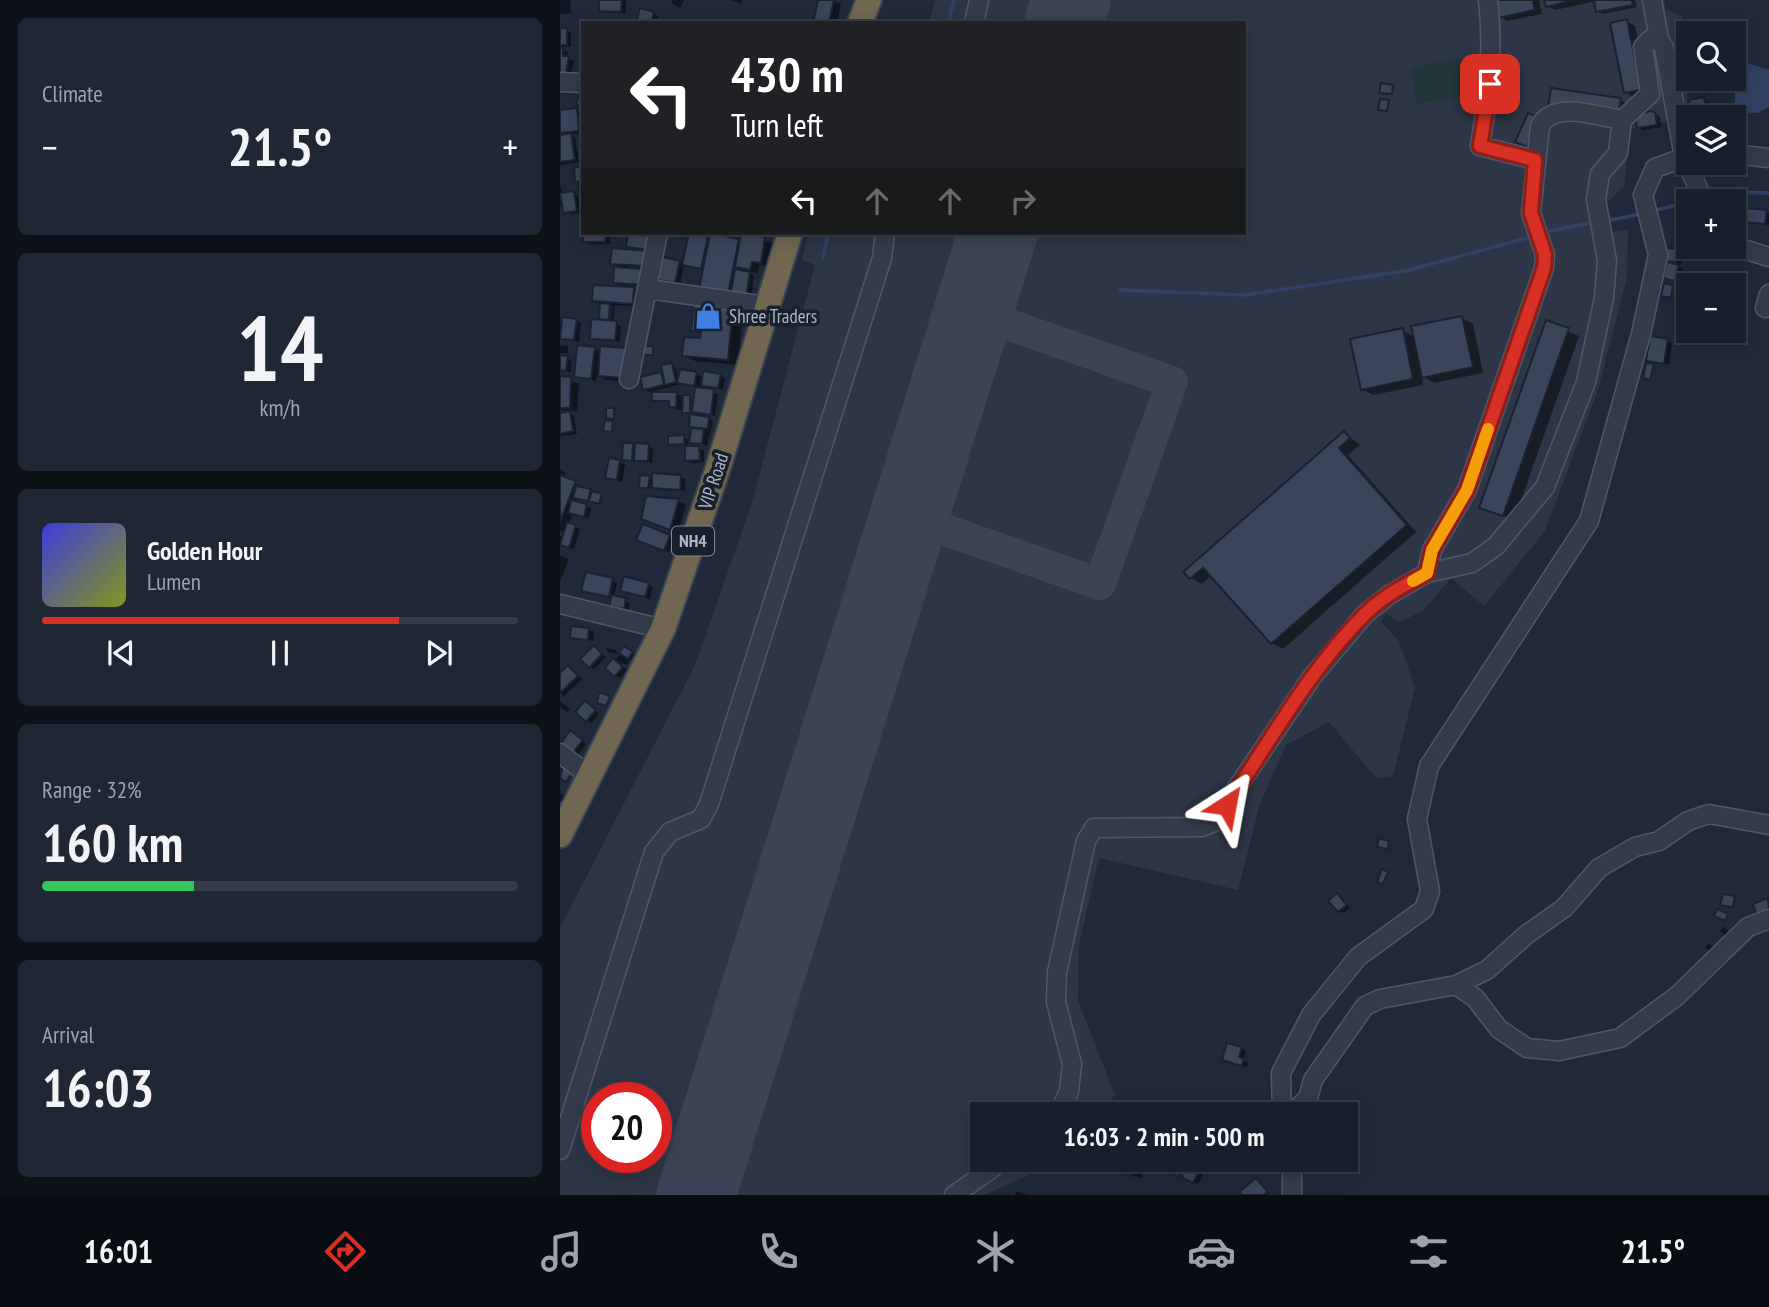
<!DOCTYPE html>
<html lang="en">
<head>
<meta charset="utf-8">
<style>
	body { margin:0; font-family:"PT Sans Narrow",sans-serif; background:#202734; color:#f1f3f6; height:100vh; display:flex; flex-direction:column; font-size:26px; white-space:nowrap }
	* { box-sizing:border-box; margin:0 }
	p { font-size:23px; color:#9ea2a9 }
	.icon { flex:none; width:38px; height:38px; fill:none; stroke:currentColor; stroke-width:2; stroke-linecap:round; stroke-linejoin:round }
	.map { position:relative; flex:1; overflow:hidden }
	.drawer { display:flex; flex-direction:column; gap:18px; padding:18px; background:#0d1118; width:560px }
	.drawer>* { flex:none }
	.banner { position:absolute; left:21px; top:21px; width:665px; height:214px; border-radius:0px; box-shadow:0 4px 18px #0003,0 0 0 2px #363d48; background:#202124; color:#fff; overflow:hidden }
	.tools { position:absolute; left:1116px; top:21px; display:grid; gap:14px }
	.tools a { display:grid; place-items:center; width:70px; height:70px; border-radius:0px; background:#171f2c; box-shadow:0 4px 18px #0003,0 0 0 2px #363d48; font-size:35px }
	.speed { position:absolute; left:21px; top:1082px; display:flex; gap:14px; font-size:35px; font-weight:700; text-align:center }
	.speed>* { display:grid; place-content:center; width:91px; height:91px; border-radius:50%; background:#171f2c; box-shadow:0 4px 18px #0003,0 0 0 2px #363d48; line-height:1 }
	.speed .limit { border:10px solid #d22; background:#fff; color:#111 }
	.pin { position:absolute; display:grid; place-items:center; width:60px; height:60px; color:#fff; margin:-30px; border-radius:14px; box-shadow:0 4px 10px #0006 }
	.me { position:absolute; width:77px; margin:-38px; rotate:34deg; stroke-linejoin:round; filter:drop-shadow(0 0 5px #0008) }
	.turn { display:flex; align-items:center; gap:24px; height:147px; padding:0 35px; font-size:32px }
	.turn .icon { width:91px; height:91px; stroke-width:2.5 }
	.turn b { display:block; font-size:49px; line-height:60px }
	.lanes { display:flex; align-items:center; height:66px; padding:0 35px; background:#0003; justify-content:center; gap:35px; direction:ltr }
	.lanes .off { opacity:.35 }
	.big { font-size:52px; font-weight:700; line-height:1.1 }
	.drawer .card { flex:1; display:flex; flex-direction:column; justify-content:center; gap:10px; min-width:0; padding:0 24px; border-radius:10px; background:#202734 }
	.drawer .dial { align-items:center; gap:0 }
	.dial b { font-size:91px; line-height:1 }
	.song { display:flex; align-items:center; gap:21px }
	.cover { width:84px; height:84px; border-radius:10px; background:linear-gradient(135deg,hsl(240 70% 55%),hsl(70 70% 35%)) }
	.played { height:7px; border-radius:4px; background:linear-gradient(90deg,#d93025 75%,#363d48 75%) }
	.keys { display:flex; justify-content:space-around; direction:ltr }
	.heat { display:flex; justify-content:space-between; align-items:center; font-size:38px; direction:ltr }
	.charge { height:10px; border-radius:5px; background:linear-gradient(90deg,#34c759 32%,#363d48 0) }
	.trip { position:absolute; left:410px; top:1102px; width:388px; height:70px; border-radius:0px; background:#171f2c; box-shadow:0 4px 18px #0003,0 0 0 2px #363d48; font-weight:700; line-height:70px; text-align:center }
	.tab-bar { display:flex; height:112px; justify-content:space-around; align-items:center; background:#090c12; color:#9ea2a9 }
	.tab-bar .icon { width:49px; height:49px }
	.tab-bar .current { color:#d93025 }
	.tab-bar b { font-size:32px; color:#f1f3f6 }
	main { display:flex; flex:1; min-height:0 }
	.map>svg:first-child { display:block }
</style>
</head>
<body>
<main>
<section class="drawer">
<div class="card"><p>Climate</p>
<div class="heat"><a>−</a><b class="big">21.5°</b><a>+</a></div>
</div>
<div class="card dial"><b>14</b><p>km/h</p></div>
<div class="card">
<div class="song"><i class="cover"></i><div><b>Golden Hour</b><p>Lumen</p></div></div>
<div class="played"></div>
<div class="keys"><svg class="icon" aria-label="previous" viewBox="0 0 24 24"><path d="M18 5L8 12l10 7zM5 5v14"/></svg><svg class="icon" aria-label="pause" viewBox="0 0 24 24"><path d="M8 5v14M16 5v14"/></svg><svg class="icon" aria-label="next" viewBox="0 0 24 24"><path d="M6 5l10 7-10 7zM19 5v14"/></svg></div>
</div>
<div class="card"><p>Range · 32%</p><b class="big">160 km</b><div class="charge"></div></div>
<div class="card"><p>Arrival</p><b class="big">16:03</b></div>
</section>
<div class="map">
<svg width="1209" height="1195" viewBox="0 0 1209 1195">
	<rect width="100%" height="100%" fill="#1f293a"/>
	<!-- airport -->
	<path fill="#2d3647" fill-rule="evenodd" d="M375,0h729l2,10 16,6 7,101 -59,12 -6,58 -20,18 6,27 18,-2 -1,47 -29,113 -53,141 -61,75 -33,-28 -28,33 -24,11 -13,-8 -5,8 18,19 16,47 -22,88 -17,2 -47,-56 -43,23 -27,62 -21,83 -139,-32 -20,87 -1,56 37,94 -17,20h-116v45h76l-4,4 -70,31h-424v-267l135,-263 57,-162 63,-238 -13,-5 7,-27h435v-210h-315zM37,1097h59v60h-59z"/>
	<!-- green -->
	<path fill="#21363b" d="M906,58l6,37 -55,9 -6,-37z"/>
	<!-- water -->
	<path fill="#314262" d="M1174,49l13,3 -2,10 24,8v37l-11,6 -23,-1z"/>
	<!-- shadow -->
	<path fill="#0007" fill-rule="evenodd" d="M0,0h10l1,13 -11,1z
		M40,0h26v13h-21l-5,-3z
		M112,0h12l-4,8 -9,-5z
		M170,0h12l-1,4z
		M259,0l22,3 -4,20h-23z
		M945,0h34l3,14 -35,7 -8,-5z
		M986,0h89l2,7 -34,7 -5,-3 -2,-10 -41,9 -8,-4z
		M94,13l4,3 -1,7h-18z
		M1067,21l8,5 13,68 -15,3 -8,-5z
		M0,29l11,3v15h-11z
		M0,50l8,2 -1,6 7,3 -3,15h-11z
		M1144,99l5,3 2,15h-17l-3,-15z
		M1060,100l8,4 -2,16 -68,-10z
		M16,110l6,3 1,20 -13,2 5,3 4,24 -19,3v-53z
		M1095,114l5,3 1,10 -18,3 -5,-3z
		M23,168v26l-4,-2 -3,-23z
		M0,185l3,9 15,2 3,17 -11,1 -5,-3 -1,-5h-4z
		M1206,212l3,2v12l-23,-5z
		M25,233h25v11h-21l-4,-3z
		M70,233h32l-11,35 -23,-2v4l20,17 -20,-2 13,8v14l-26,-2 -2,18 8,3 -1,16 -24,-2 -4,-2 9,-16 1,-17 -8,-5 32,-12 -11,-6 8,-13 -11,-6 27,-11 -11,-6zM48,305h4l-2,25 -3,-1z
		M130,235l51,6 1,-6 31,8 -5,23 -9,-1 -1,8 -12,-2 8,5 -3,22 -42,-6 -5,-21 -20,-7z
		M1118,251l4,3 -1,10 -9,-1 11,6 -4,14 -14,-5 4,-17z
		M119,262l5,3 -4,20 -20,-6z
		M143,303l11,6 -1,9 19,-10 11,6 -5,51 -43,-4 -11,-6 18,-15v-5l-9,-5z
		M902,318l11,6 10,49 -49,10 -13,-8 2,10 -50,10 -11,-6 40,-59 14,8z
		M16,320l5,3 -2,19 -18,-4z
		M987,322l32,14 -65,184 -33,-13z
		M1108,341l4,2 -3,22 -21,-5z
		M0,345l8,1v7h-8z
		M35,348l6,4 24,-2 8,4 -2,28 -24,-2 -10,-6 -1,7 -21,-4z
		M0,357l12,3 -1,12 -11,-1z
		M111,365l5,3 3,13 17,-8 8,5 16,-3 5,3 -2,12 -23,-7 -1,6 19,5 -3,22 -13,-2 11,7 -6,25 -19,-6 1,8 15,2v12l-12,1 -5,-3 -1,-14 -16,-2 13,-7 8,4 1,-25 13,2 -14,-8 6,-23 -15,-3 -33,8 -5,-3 -2,-11 22,-5z
		M0,378l19,5 -2,28 -17,-1z
		M116,394l8,4 7,-1v16l-16,-4 -4,-6 -17,-3z
		M9,413l5,3 3,18 -17,2v-21z
		M784,433l16,12 -12,10 68,77 -133,117 -11,-6 -60,-68 -10,9 -11,-6z
		M72,444l21,4 -1,15 -28,-4z
		M50,460l15,4 -3,18 -15,-5z
		M0,469l6,4 -3,5 40,18 -2,7 -23,-4 -1,4 14,5 -2,10 -16,-4 -5,11 12,4 -6,20 -14,-6v-7l4,2 2,-5 -6,-2z
		M121,477l4,2v12l-27,-1 -8,-5v3h-7l6,-10 5,2z
		M118,501l8,4 -8,28 -27,-10z
		M84,526l30,13 -5,13 -26,-10z
		M0,555l9,4 -9,22z
		M27,574l30,9 -3,14 16,6 -2,8 -17,-6 2,-7 -29,-8z
		M65,578l28,9 -3,12 -24,-7z
		M29,629l5,3 -1,9 -21,-4z
		M34,647l12,10 -12,12 -4,-3z
		M46,648l10,2 2,4 -10,-2z
		M64,648l10,7 -8,10 -10,-4 11,9 -7,8 -5,-3v-14z
		M8,667l14,12 -18,17 -4,-3v-18z
		M0,701l10,8 -3,3 -7,-5z
		M30,706l9,8 -7,9 -5,-3z
		M15,735l11,9 -8,11 -5,-3z
		M0,793l5,3 -3,6 -2,-1z
		M777,896l13,12 -6,5 -5,-2z
		M1164,927l6,6 -3,4 -7,-6z
		M1149,943l6,5 -5,4 -5,-5z
		M681,1049l5,2 -3,9 5,3 -1,4 -18,-5z
		M544,1160h33l8,7 -4,11 -31,-10 -7,-4z
		M606,1160h20l-6,14 -12,-5z
		M631,1160h19l-12,24 -15,-8z
		M456,1191l12,4h-13z"/>
	<g fill="none" stroke-linecap="round" stroke-linejoin="round">
		<!-- stream -->
		<path stroke="#314262" stroke-width="3.5" d="M388,23l6,-23
			M1150,196l17,-4 42,1
			M1097,210l32,-8
			M1051,220l30,-6
			M990,231l39,-8
			M263,258l5,-25
			M560,290l125,5 160,-24 122,-33"/>
		<!-- taxiway -->
		<path stroke="#3a4456" stroke-width="32" d="M348,517l192,67 72,-202 -199,-70"/>
		<!-- runway -->
		<path stroke="#3a4456" stroke-width="79" d="M504,23l7,-23
			M136,1195l302,-962"/>
	</g>
	<!-- building -->
	<path fill="#3a455a" stroke="#1a2230" stroke-width="2" d="M39,0h23l-1,12 -22,-1z
		M258,0h16l-5,23h-16z
		M934,0h39l2,10 -37,8z
		M984,0h31l-29,7z
		M1034,0h38l1,5 -37,7z
		M80,8l14,4 -3,11h-15z
		M1067,19l14,71 -17,3 -14,-70z
		M0,28h7v17h-7z
		M0,48h3v8h6l-3,18h-6z
		M821,83l12,2 -1,9 -13,-1z
		M991,88l70,10 -3,18 -70,-10z
		M20,93h3v25l-4,-1 4,-10 -7,-2z
		M1144,97l4,20h-16l-3,-17z
		M820,99l9,1 -2,11 -9,-1z
		M17,108l2,23 -19,2v-23z
		M1090,111l5,1 2,13 -20,3 -2,-12z
		M968,113l12,5 -13,29 -12,-5z
		M11,133l4,27 -15,2v-27z
		M23,166v15l-8,1 -1,-15z
		M14,191l3,20 -14,2 -3,-20z
		M1186,208l21,2 -2,14 -21,-2z
		M23,233h23l-1,9h-22z
		M68,233h26l-3,17 -25,-3z
		M129,233l19,4 -7,32 -19,-4z
		M150,233l29,6 -11,55 -29,-5z
		M181,233l24,4 -4,26 -9,-1 -2,8 -15,-3z
		M52,248l36,3 -1,15 -37,-2z
		M1106,248l12,1 -2,13 -11,-1z
		M103,257l17,4 -5,22 -17,-3z
		M1107,262l12,3 -5,16 -11,-3z
		M54,267l31,2 -2,16 -30,-2z
		M175,269l15,3 -4,27 -16,-2z
		M1104,283l9,2 -2,13 -10,-2z
		M33,285l41,2 -1,17 -41,-3z
		M134,301l9,1 -1,13 13,1 1,-11 17,1 -5,54 -46,-4 2,-19 16,1 1,-6 -10,-1z
		M40,303l10,1 -1,16 -10,-1z
		M902,316l11,51 -51,11 -11,-52z
		M2,317l15,2 -3,21 -14,-1z
		M31,319l26,2 -2,19 -25,-1z
		M986,320l23,8 -66,188 -24,-8z
		M843,328l10,51 -52,11 -11,-51z
		M1090,336l18,3 -4,25 -18,-3z
		M17,345l18,2 -4,32 -17,-2z
		M40,346l26,2 -3,30 -25,-2z
		M81,346h12v9h-12z
		M0,355l8,1 -2,15 -6,-1z
		M112,363l4,19 -11,3 -4,-20z
		M1086,363l8,1 -4,16 -7,-2z
		M120,369l17,3 -3,14 -17,-3z
		M143,371l18,3 -3,14 -17,-2z
		M101,372l3,13 -21,5 -3,-13z
		M0,376l11,1 -1,31h-10z
		M135,387l19,2 -3,26 -19,-3z
		M92,392h25l-1,15h-7v-6h-17z
		M123,395h7v18h-8z
		M46,408h8v11l-8,-1z
		M10,411l3,20 -13,3v-21z
		M130,414l19,3 -1,12 -19,-2z
		M45,420l8,1 -1,11 -9,-1z
		M131,428l13,1 -2,15 -13,-1z
		M784,431l6,7 -11,10 68,77 -136,119 -68,-76 -13,11 -7,-7z
		M124,435v9l-16,1v-9z
		M63,443h10l-1,18 -10,-1z
		M75,443l14,1 -1,17h-14z
		M125,446h14l1,14 -15,1z
		M49,458l11,2 -3,20 -12,-2z
		M92,473l29,2 -1,15 -28,-2z
		M0,475l16,6 -16,41z
		M80,475l10,1 -2,12h-9z
		M16,486l15,3 -3,12 -15,-3z
		M32,491l10,3 -3,10 -10,-3z
		M86,496l33,3 -9,31 -29,-11z
		M11,500l16,4 -3,13 -16,-4z
		M7,522l9,3 -7,23 -9,-3z
		M83,524l27,11 -6,16 -28,-11z
		M26,572l27,6 -4,19 -28,-6z
		M64,576l25,7 -4,14 -25,-6z
		M52,595l14,3 -2,11 -15,-3z
		M11,626l18,2 -1,12 -18,-2z
		M34,645l8,9 -13,14 -9,-9z
		M64,646l9,6 -5,7 -9,-6z
		M53,658l10,9 -9,10 -9,-9z
		M8,665l10,11 -18,17v-20z
		M39,692l11,4 -4,10 -9,-3z
		M25,701l11,9 -10,12 -11,-10z
		M10,730l13,10 -11,14 -12,-9z
		M3,765l10,6 -7,11 -6,-4z
		M819,838l10,3 -1,8 -11,-2z
		M822,869l6,3 -5,12 -6,-2z
		M777,893l10,12 -9,7 -10,-11z
		M1163,894l12,2 -2,11 -13,-2z
		M1208,898l1,14 -12,4 -4,-12z
		M1157,909l11,5 -3,7 -11,-5z
		M667,1043l15,4 -3,10 5,2 -2,7 -20,-6z
		M542,1160h34l3,1 -6,14 -32,-10z
		M604,1160h16l-5,13 -14,-6z
		M629,1160h16l-12,23 -12,-6z
		M696,1178l12,14 -4,3h-22l-3,-3z"/>
	<g fill="none" stroke-linecap="round" stroke-linejoin="round">
		<defs>
			<path id="minor" d="M928,0c6,50 0,97 -8,146l55,14
				M1092,0l7,39
				M414,23l5,-23
				M0,82l23,1
				M1174,154l35,4
				M1174,246l35,11
				M88,289l119,17
				M1205,308l4,-14
				M69,379l29,-146
				M867,573l5,-23 35,-60 77,-222 1,-13 -14,-42 9,-87c14,-26 57,-10 82,-6
				M0,604l103,25
				M0,753l29,23
				M896,985l19,13 24,31 28,19 32,3 61,-13 57,-42 71,-69 21,-8
				M498,1115l11,-24 3,-27 -16,-62 1,-30 29,-131 8,-13 108,-1 12,-5 98,-145 53,-63 24,-19 38,-22 45,-10 24,-17 49,-59 41,-105 18,-84 3,-37 -11,-62 4,-25 18,-21 4,-33 28,-26 -7,-47 8,-8h8l5,9 20,109 20,44
				M722,1115l-1,-42 30,-58 47,-58 66,-48 6,-18 -13,-72 12,-53 160,-245 52,-187 17,-79 -15,-60 12,-27 34,-12
				M731,1115l17,-17 5,-18 52,-74 15,-7 76,-14 31,-15 39,-35 38,-27 35,-40 36,-21 24,-6 29,-20 21,-7 60,11
				M0,1150l94,-298 16,-20 31,-13 8,-15 173,-546 3,-25
				M732,1160v35
				M394,1195l50,-35"/>
			<path id="highway" d="M300,23l9,-23
				M0,835l103,-206 55,-161 72,-235"/>
		</defs>
		<!-- minor casing -->
		<use href="#minor" stroke="#505868" stroke-width="21"/>
		<!-- highway casing -->
		<use href="#highway" stroke="#3d4554" stroke-width="28"/>
		<!-- minor -->
		<use href="#minor" stroke="#333b4a" stroke-width="18"/>
		<!-- highway -->
		<use href="#highway" stroke="#71664f" stroke-width="24"/>
	</g>
	<g fill="none" stroke-linecap="round" stroke-linejoin="round">
		<defs>
			<path id="route" d="M667,805c43,-64 83,-136 138,-191 18,-18 40,-29 62,-41l5,-23 35,-60 77,-222 1,-13 -14,-42 4,-53 -55,-14 10,-62"/>
		</defs>
		<!-- route casing -->
		<use href="#route" stroke="#8d1f18" stroke-width="18"/>
		<!-- route -->
		<use href="#route" stroke="#d93025" stroke-width="12"/>
		<!-- slow -->
		<path stroke="#f59e0b" stroke-width="12" d="M853,581l14,-8 5,-23 35,-60 21,-61"/>
	</g>
	<!-- icons -->
	<defs>
		<symbol id="shop-bare" viewBox="-9 -9 18 18"><path d="M-5-2.5h2.3a2.7 3.5 0 0 1 5.4 0H5L5.5 6h-11ZM-1.5-2.5h3a1.5 2.3 0 0 0-3 0Z" fill="#3f7fe0" stroke="#18202e" stroke-width="2.5" paint-order="stroke"/></symbol>
	</defs>
	<g fill-rule="evenodd">
		<use href="#shop-bare" x="129" y="297" width="38" height="38"/>
	</g>
	<g text-anchor="middle" stroke-width="7" stroke-linejoin="round" paint-order="stroke">
		<!-- shield labels -->
		<rect fill="#18202e" stroke="#808899" stroke-width="2" x="112" y="526.5" width="42" height="29" rx="5"/>
		<g font-size="18" font-weight="bold" fill="#adb5c7">
			<text x="133" y="547">NH4</text>
		</g>
		<!-- poi labels -->
		<g font-size="19" fill="#adb5c7" stroke="#18202e" text-anchor="start">
			<text x="169" y="323">Shree Traders</text>
		</g>
		<!-- street labels -->
		<g font-size="19" fill="#adb5c7" stroke="#18202e">
			<text transform="translate(153 481) rotate(-72)" y="7">VIP Road</text>
		</g>
	</g>
</svg>
<div class="tools">
<a><svg class="icon" aria-label="search" viewBox="0 0 24 24"><circle cx="10" cy="10" r="6"/><path d="M15 15l6 6"/></svg></a>
<a><svg class="icon" aria-label="layers" viewBox="0 0 24 24"><path d="M12 4l9 5-9 5-9-5zM3 14l9 5 9-5"/></svg></a>
<a>+</a>
<a>−</a>
</div>
<div class="speed"><div class="limit">20</div></div>
<div class="pin" style="left:930px;top:84px;background:#d93025"><svg class="icon" aria-label="arrive" viewBox="0 0 24 24"><path d="M6 21V4h12l-3 4 3 4H6"/></svg></div>
<svg class="me" style="left:667px;top:805px" viewBox="-20 -20 40 40"><path d="M0-17L14 15 0 8-14 15z" fill="#d93025" stroke="#fff" stroke-width="4"/></svg>
<div class="trip">16:03 · 2 min · 500 m</div>
<div class="banner">
<div class="turn"><svg class="icon" aria-label="left" viewBox="0 0 24 24"><path d="M17 20v-9H6M10 6l-5 5 5 5"/></svg><div><b>430 m</b>Turn left</div></div>
<div class="lanes"><svg class="icon" aria-label="left" viewBox="0 0 24 24"><path d="M17 20v-9H6M10 6l-5 5 5 5"/></svg><svg class="icon off" aria-label="ahead" viewBox="0 0 24 24"><path d="M12 20V5M6 11l6-6 6 6"/></svg><svg class="icon off" aria-label="ahead" viewBox="0 0 24 24"><path d="M12 20V5M6 11l6-6 6 6"/></svg><svg class="icon off" aria-label="right" viewBox="0 0 24 24"><path d="M7 20v-9h11M14 6l5 5-5 5"/></svg></div>
</div>
</div>
</main>
<nav class="tab-bar">
<b>16:01</b>
<svg class="icon current" aria-label="directions" viewBox="0 0 24 24"><path d="M12 3l9 9-9 9-9-9zM9 14v-3h6M13 9l2 2-2 2"/></svg>
<svg class="icon" aria-label="music" viewBox="0 0 24 24"><path d="M9 18V5l10-2v13"/><circle cx="6" cy="18" r="3"/><circle cx="16" cy="16" r="3"/></svg>
<svg class="icon" aria-label="phone" viewBox="0 0 24 24"><path d="M5 4h4l2 5-3 2q2 4 5 5l2-3 5 2v4C11 20 4 13 5 4z"/></svg>
<svg class="icon" aria-label="climate" viewBox="0 0 24 24"><path d="M12 3v18M4 7l16 10M4 17L20 7"/></svg>
<svg class="icon" aria-label="car" viewBox="0 0 24 24"><path d="M5 17H2v-5l4-1 3-4h7l3 4 3 1v5h-3M9 17h6M6 11h13"/><circle cx="7" cy="17" r="2"/><circle cx="17" cy="17" r="2"/></svg>
<svg class="icon" aria-label="filters" viewBox="0 0 24 24"><path d="M4 7h16M4 17h16"/><circle cx="9" cy="7" r="2"/><circle cx="15" cy="17" r="2"/></svg>
<b>21.5°</b>
</nav>
</body>
</html>
